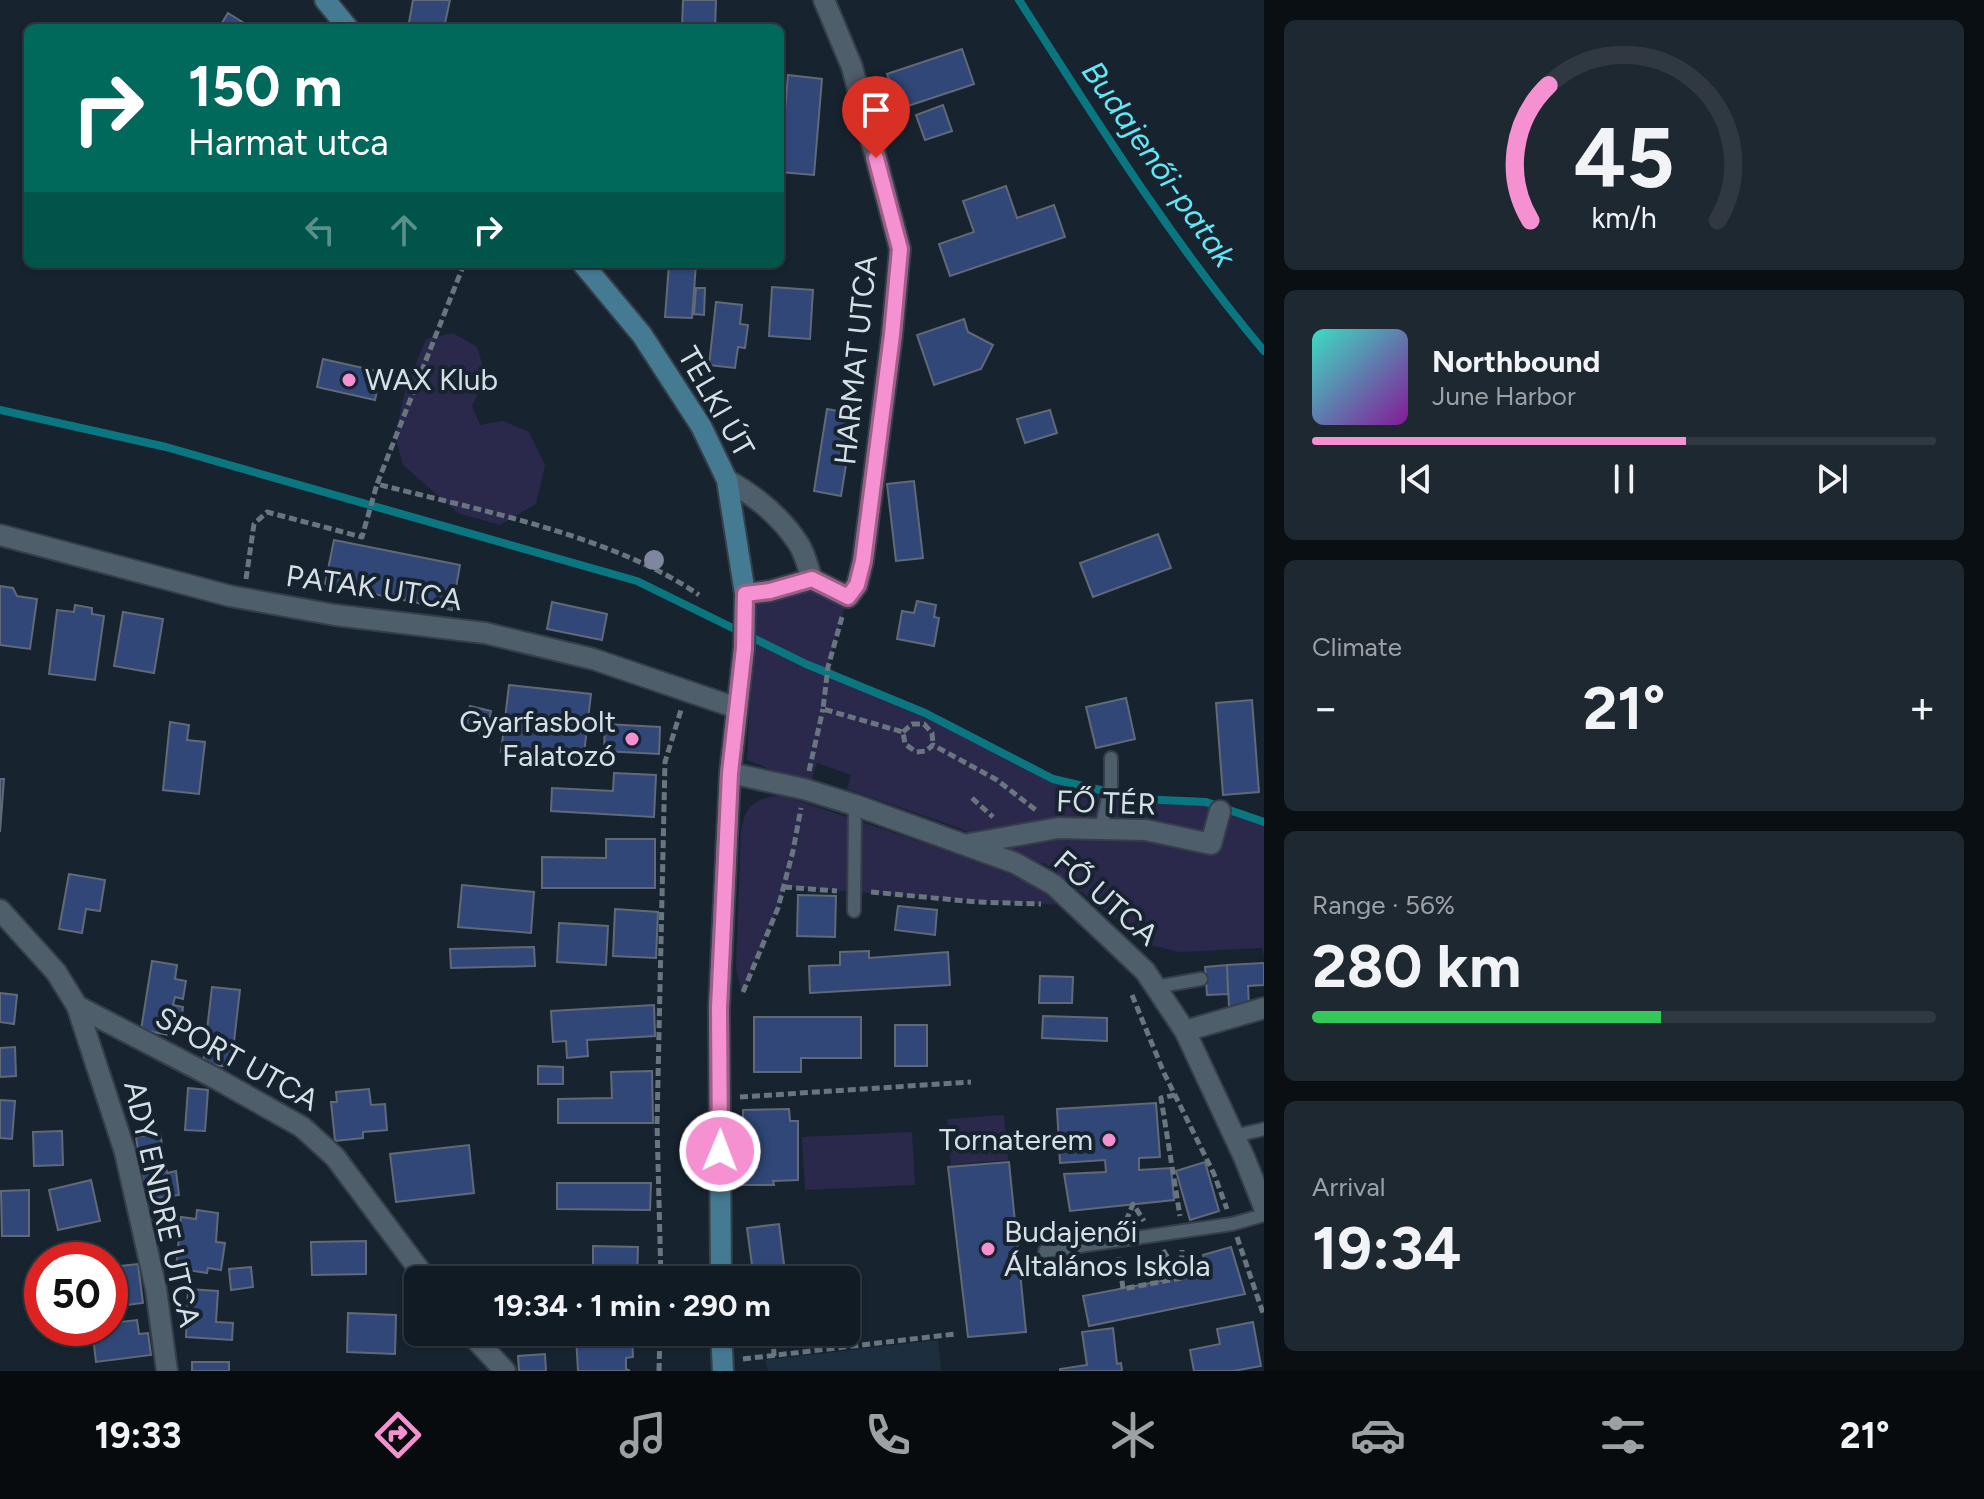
<!DOCTYPE html>
<html lang="en">
<head>
<meta charset="utf-8">
<style>
	body { margin:0; font-family:Figtree,sans-serif; background:#1e2830; color:#f1f3f6; height:100vh; display:flex; flex-direction:column; font-size:30px; white-space:nowrap }
	* { box-sizing:border-box; margin:0 }
	p { font-size:26px; color:#9ca1a6 }
	.icon { flex:none; width:44px; height:44px; fill:none; stroke:currentColor; stroke-width:2; stroke-linecap:round; stroke-linejoin:round }
	.map { position:relative; flex:1; overflow:hidden }
	.panel { display:flex; flex-direction:column; gap:20px; padding:20px; background:#090f13; width:720px }
	.panel>* { flex:none }
	.top-card { position:absolute; left:24px; top:24px; width:760px; height:244px; border-radius:12px; box-shadow:0 2px 6px #0004,0 0 0 2px #303941; background:#00695c; color:#fff; overflow:hidden }
	.speed { position:absolute; left:24px; top:1242px; display:flex; gap:16px; font-size:40px; font-weight:700; text-align:center }
	.speed>* { display:grid; place-content:center; width:104px; height:104px; border-radius:50%; background:#111b23; box-shadow:0 2px 6px #0004,0 0 0 2px #303941; line-height:1 }
	.speed .limit { border:12px solid #d22; background:#fff; color:#111 }
	.pin { position:absolute; display:grid; place-items:center; width:68px; height:68px; color:#fff; margin:-82px -34px; border-radius:50% 50% 50% 0; rotate:-45deg; box-shadow:0 0 8px #0007 }
	.pin .icon { rotate:45deg }
	.me { position:absolute; width:88px; margin:-44px; rotate:1deg; stroke-linejoin:round; filter:drop-shadow(0 0 6px #0008) }
	.turn { display:flex; align-items:center; gap:28px; height:168px; padding:0 32px; font-size:36px }
	.turn .icon { width:104px; height:104px; stroke-width:2.5 }
	.turn b { display:block; font-size:56px; line-height:68px }
	.lanes { display:flex; align-items:center; height:76px; padding:0 32px; background:#0003; justify-content:center; gap:40px; direction:ltr }
	.lanes .off { opacity:.35 }
	.big { font-size:60px; font-weight:700; line-height:1.1 }
	.panel .widget { flex:1; display:flex; flex-direction:column; justify-content:center; gap:12px; min-width:0; padding:0 28px; border-radius:12px; background:#1e2830 }
	.panel .dial { align-items:center; gap:0 }
	.dial svg { height:208px; overflow:visible; fill:none; stroke:#303941; stroke-width:7; stroke-linecap:round; text-anchor:middle }
	.dial text { fill:#f1f3f6; stroke:none }
	.song { display:flex; align-items:center; gap:24px }
	.cover { width:96px; height:96px; border-radius:12px; background:linear-gradient(135deg,hsl(170 70% 55%),hsl(290 70% 35%)) }
	.played { height:8px; border-radius:4px; background:linear-gradient(90deg,#f590d1 60%,#303941 60%) }
	.keys { display:flex; justify-content:space-around; direction:ltr }
	.heat { display:flex; justify-content:space-between; align-items:center; font-size:44px; direction:ltr }
	.charge { height:12px; border-radius:6px; background:linear-gradient(90deg,#34c759 56%,#303941 0) }
	.trip { position:absolute; left:404px; top:1266px; width:456px; height:80px; border-radius:12px; background:#111b23; box-shadow:0 2px 6px #0004,0 0 0 2px #303941; font-weight:700; line-height:80px; text-align:center }
	.tab-bar { display:flex; height:128px; justify-content:space-around; align-items:center; background:#070b0e; color:#9ca1a6 }
	.tab-bar .icon { width:56px; height:56px }
	.tab-bar .selected { color:#f590d1 }
	.tab-bar b { font-size:36px; color:#f1f3f6 }
	main { display:flex; flex:1; min-height:0 }
	.map>svg:first-child { display:block }
</style>
</head>
<body>
<main>
<div class="map">
<svg width="1264" height="1371" viewBox="0 0 1264 1371">
	<rect width="100%" height="100%" fill="#17242f"/>
	<!-- built -->
	<path fill="#1d2f3e" d="M938,1340l3,31h-173l-3,-11z"/>
	<!-- green -->
	<path fill="#2a294c" d="M453,333l24,14 9,29 -14,30 8,19 23,-4 26,11 16,33 -9,39 -36,21 -42,-12 -55,-48 -8,-29 10,-46 21,-51z
		M812,579l36,18 -20,70 36,21 61,25 128,66 86,20 67,3 58,20v134l-2,-8 -83,4 -29,-7 -106,-82 -12,1 -73,-36 -112,-39 4,-14 -34,-12 -7,22 -63,-25 9,-167z
		M781,795l206,69 62,27 18,14c-95,-3 -188,-12 -283,-18l-6,21 -36,87 -6,-27 5,-137c5,-27 13,-32 40,-36z
		M1004,1115l4,45 -57,5 -4,-46z
		M912,1132l3,53 -110,5 -3,-53z"/>
	<g fill="none" stroke-linecap="round" stroke-linejoin="round">
		<!-- stream -->
		<path stroke="#0a7680" stroke-width="8" d="M1019,0c77,120 153,242 245,351
			M0,410l166,37 471,134 169,83 119,49 128,66 86,20 67,3 58,20"/>
	</g>
	<!-- building -->
	<path fill="#304777" stroke="#616979" stroke-width="2" d="M413,0h37l-6,28h-36z
		M683,0h33l-1,28h-33z
		M228,13l24,15h-33z
		M962,49l12,35 -75,25 -12,-35z
		M788,75l34,4 -8,96 -34,-3z
		M943,105l9,26 -27,9 -9,-25z
		M1006,186l11,32 37,-13 11,32 -115,39 -11,-32 35,-12 -11,-31z
		M669,264h27l-4,54 -27,-1z
		M772,287l41,3 -3,49 -41,-3z
		M696,288h9l-1,27 -10,-1z
		M716,302l26,3 -2,19 8,1 -3,23 -7,-1 -3,21 -26,-3z
		M964,319l4,13 25,13 -12,24 -47,16 -17,-50z
		M323,359l58,13 -6,28 -58,-13z
		M827,409l27,5 -13,82 -27,-5z
		M1050,410l7,23 -32,10 -8,-24z
		M914,481l9,77 -27,3 -9,-77z
		M1158,534l13,34 -78,29 -13,-34z
		M334,540l126,25 -8,45 -127,-26z
		M0,586l13,2 4,8 20,3 -7,50 -30,-4z
		M917,601l19,4 -2,12 5,1 -5,28 -37,-7 5,-28 12,2z
		M552,602l55,12 -5,26 -55,-11z
		M75,605l17,3v6l12,2 -9,64 -46,-6 8,-64 17,2z
		M123,612l40,7 -9,54 -40,-7z
		M509,685l82,9 -8,68 -82,-10z
		M1126,698l9,41 -39,9 -10,-41z
		M1252,700l7,92 -36,3 -7,-92z
		M470,706l21,5 -5,24 -21,-5z
		M170,722l19,3 -2,15 18,2 -6,52 -36,-4z
		M605,724l55,3 -1,27 -55,-3z
		M614,773l42,2 -2,42 -103,-6 1,-23 61,3z
		M0,779h4l-4,53z
		M606,839h49v49h-113v-31l64,1z
		M69,874l36,6 -5,31 -14,-2 -4,24 -23,-4z
		M462,885l72,7 -3,41 -73,-6z
		M798,895l38,1 -1,41 -38,-1z
		M898,906l39,4 -2,25 -40,-5z
		M615,909l43,3 -2,46 -43,-2z
		M559,923l49,3 -2,39 -49,-3z
		M534,947l1,19 -84,2 -1,-19z
		M869,951v7l79,-6 2,33 -140,8 -1,-27 31,-1v-13z
		M152,961l25,4 -2,14 11,2 -3,18 -8,-2 -2,8 10,2 -2,15 -9,-1 -3,14 -28,-5z
		M1264,963v22l-16,1 1,20 -20,1 -2,-42z
		M1227,965l1,29 -21,1 -2,-28z
		M1040,976l33,1 -1,26h-33z
		M212,987l28,3 -9,77 -28,-3z
		M0,993l17,2 -3,29 -14,-2z
		M654,1005l1,31 -68,4 1,16 -21,2 -1,-17 -13,1 -2,-31z
		M1043,1016l64,2v23l-65,-3z
		M754,1017h107v41h-60v14h-47z
		M895,1025h32v41h-32z
		M15,1047l1,29 -16,1v-29z
		M538,1066l25,1v17h-25z
		M652,1071l1,52h-95v-24l54,-1 -1,-26z
		M188,1088l20,2 -3,41 -20,-1z
		M369,1089l2,16 14,-1 2,26 -24,2v6l-28,3 -4,-39h6l-1,-10z
		M0,1100l15,1 -3,38 -12,-1z
		M1156,1103l4,54 -21,1v12l32,-2 3,32 -104,11 -6,-37 42,-2 -1,-12 -45,3 -3,-54z
		M789,1109l1,12h8v59l-25,1 1,4h-31v-75z
		M62,1131l1,34 -29,1 -1,-34z
		M160,1133l7,40 9,-2 3,24 -33,5 -10,-63z
		M469,1145l5,48 -78,9 -6,-48z
		M1009,1162l17,170 -58,5 -20,-170z
		M1205,1162l14,49 -29,9 -14,-49z
		M91,1180l9,41 -42,9 -9,-40z
		M557,1183h94l-1,27 -93,-1z
		M29,1190v46h-27l-1,-45z
		M197,1210l21,3 -2,29 9,1 -4,27 -13,-2 -1,5 -31,-5 5,-51 15,2z
		M779,1224l7,56h-32l-7,-52z
		M366,1241v33l-54,1 -1,-33z
		M79,1243l2,17h-13l-3,-14z
		M593,1246l45,1 -1,33h-44z
		M1231,1247l14,47 -156,32 -6,-30 125,-24 -5,-17z
		M138,1264l5,39 -33,4 1,-40z
		M251,1267l2,20 -22,3 -2,-21z
		M188,1289l30,2 -2,31 17,1 -1,17 -46,-3z
		M348,1313l48,2 -1,39 -48,-2z
		M110,1315l2,8 25,-3 2,14 9,-1 3,22 -55,7 -4,-34h18z
		M1253,1322l8,44 -28,5h-39l-4,-21 30,-6 -3,-15z
		M1113,1328l4,36 4,-1 1,8h-62v-2l27,-4 -5,-33z
		M488,1332h27l1,12 -26,4z
		M580,1332h43l3,4 6,1 1,20 -7,1v11l4,2h-52l-2,-35z
		M545,1354l1,17h-27l-1,-15z
		M192,1362h37v9h-37z"/>
	<g fill="none" stroke-linecap="round" stroke-linejoin="round">
		<defs>
			<path id="service" d="M1101,828l10,-42v-28
				M854,911l1,-106
				M1155,987l46,-8
				M1234,1136l30,-7
				M1045,1251l187,-27 32,-9"/>
			<path id="minor" d="M727,480c27,15 54,37 71,63 7,10 10,25 14,36
				M0,535l230,61 105,19 150,18 108,26 144,49
				M745,594l25,-3 42,-12 36,18 9,-12 6,-24 29,-226 8,-86 -48,-182 -28,-67
				M730,773l74,16 51,16 160,58 39,22 91,86 40,60 59,126 20,50
				M969,844l89,-16 88,2 65,14 9,-33
				M0,910l56,62 21,34 140,73 85,48 33,30 92,123
				M77,1006l48,146 31,137 11,82
				M1185,1031l79,-23
				M469,1332l36,39"/>
			<path id="secondary" d="M325,0l23,28
				M583,264l59,71 59,91 26,54 18,114 -1,54 -14,125 -11,235 2,272
				M721,1332l2,39"/>
		</defs>
		<!-- service casing -->
		<use href="#service" stroke="#363f49" stroke-width="16"/>
		<!-- minor casing -->
		<use href="#minor" stroke="#363f49" stroke-width="24"/>
		<!-- secondary casing -->
		<use href="#secondary" stroke="#363f49" stroke-width="24"/>
		<!-- path -->
		<path stroke="#6a767f" stroke-width="5" stroke-dasharray="8 4" stroke-linecap="butt" d="M464,264l-87,220c101,26 237,52 322,111
			M246,579l8,-55 13,-12 95,25 15,-53
			M842,617l-14,50 -5,42 80,23 2,12 11,8 10,-1 7,-6 64,35 40,31
			M903,732l9,-8h12l8,9 1,12
			M809,771l14,-62
			M972,798l21,19
			M784,887l53,4
			M871,892l106,10 64,2
			M743,992l35,-84 15,-57 8,-43
			M1132,995l32,78 50,101 13,35
			M1175,1095l-14,3 19,118
			M740,1097l231,-15
			M1126,1221l7,-17 11,17
			M1237,1237l27,79
			M1163,1250l18,28 1,-28
			M1119,1257l4,32 58,-11
			M1101,1260l20,16
			M661,1280l-4,-156 8,-362 16,-52
			M741,1335l32,-2 1,23
			M743,1359l212,-25
			M659,1371l1,-39"/>
		<!-- service -->
		<use href="#service" stroke="#4f5e6b" stroke-width="12"/>
		<!-- minor -->
		<use href="#minor" stroke="#4f5e6b" stroke-width="20"/>
		<!-- secondary -->
		<use href="#secondary" stroke="#447b92" stroke-width="20"/>
	</g>
	<!-- trees -->
	<circle fill="#80869e" cx="654" cy="560" r="10"/>
	<g fill="none" stroke-linecap="round" stroke-linejoin="round">
		<defs>
			<path id="route" d="M720,1151l-1,-143 11,-235 14,-125 1,-54 25,-3 42,-12 36,18 9,-12 6,-24 29,-226 8,-86 -24,-91"/>
		</defs>
		<!-- route casing -->
		<use href="#route" stroke="#9f5e88" stroke-width="20"/>
		<!-- route -->
		<use href="#route" stroke="#f590d1" stroke-width="14"/>
	</g>
	<!-- markers -->
	<g fill="#f590d1" stroke="#17242f" stroke-width="3">
		<circle cx="349" cy="380" r="8"/>
		<circle cx="632" cy="739" r="8"/>
		<circle cx="1109" cy="1140" r="8"/>
		<circle cx="988" cy="1249" r="8"/>
	</g>
	<g text-anchor="middle" stroke-width="8" stroke-linejoin="round" paint-order="stroke">
		<!-- street labels -->
		<g font-size="30" fill="#d6dfe6" stroke="#17242f">
			<text transform="translate(856 360) rotate(-84)" y="10">HARMAT UTCA</text>
			<text transform="translate(716 402) rotate(60)" y="10">TELKI ÚT</text>
			<text transform="translate(374 588) rotate(8)" y="10">PATAK UTCA</text>
			<text transform="translate(1106 803) rotate(2)" y="10">FŐ TÉR</text>
			<text transform="translate(1106 898) rotate(41)" y="10">FŐ UTCA</text>
			<text transform="translate(237 1059) rotate(29)" y="10">SPORT UTCA</text>
			<text transform="translate(162 1204) rotate(77)" y="10">ADY ENDRE UTCA</text>
		</g>
		<!-- poi labels -->
		<g font-size="30" fill="#d6dfe6" stroke="#17242f" text-anchor="start">
			<text x="365" y="390">WAX Klub</text>
			<text x="616" y="732" text-anchor="end">Gyarfasbolt<tspan x="616" dy="34">Falatozó</tspan></text>
			<text x="1093" y="1150" text-anchor="end">Tornaterem</text>
			<text x="1004" y="1242">Budajenői<tspan x="1004" dy="34">Általános Iskola</tspan></text>
		</g>
		<!-- water labels -->
		<g font-size="32" font-style="italic" fill="#62e7f5" stroke="#17242f">
			<text transform="translate(1159 164) rotate(55)" y="11">Budajenői-patak</text>
		</g>
	</g>
</svg>
<div class="speed"><div class="limit">50</div></div>
<div class="pin" style="left:876px;top:158px;background:#d93025"><svg class="icon" aria-label="arrive" viewBox="0 0 24 24"><path d="M6 21V4h12l-3 4 3 4H6"/></svg></div>
<svg class="me" style="left:720px;top:1151px" viewBox="-20 -20 40 40"><circle r="17" fill="#f590d1" stroke="#fff" stroke-width="3"/><path d="M0-11L8 9 0 5-8 9z" fill="#fff"/></svg>
<div class="trip">19:34 · 1 min · 290 m</div>
<div class="top-card">
<div class="turn"><svg class="icon" aria-label="right" viewBox="0 0 24 24"><path d="M7 20v-9h11M14 6l5 5-5 5"/></svg><div><b>150 m</b>Harmat utca</div></div>
<div class="lanes"><svg class="icon off" aria-label="left" viewBox="0 0 24 24"><path d="M17 20v-9H6M10 6l-5 5 5 5"/></svg><svg class="icon off" aria-label="ahead" viewBox="0 0 24 24"><path d="M12 20V5M6 11l6-6 6 6"/></svg><svg class="icon" aria-label="right" viewBox="0 0 24 24"><path d="M7 20v-9h11M14 6l5 5-5 5"/></svg></div>
</div>
</div>
<section class="panel">
<div class="widget dial"><svg viewBox="0 0 100 80">
<path d="M14 69A42 42 0 1 1 86 69"/>
<path d="M14 69A42 42 0 0 1 21 17" stroke="#f590d1"/>
<text x="50" y="56" font-size="32" font-weight="700">45</text>
<text x="50" y="72" font-size="11">km/h</text>
</svg></div>
<div class="widget">
<div class="song"><i class="cover"></i><div><b>Northbound</b><p>June Harbor</p></div></div>
<div class="played"></div>
<div class="keys"><svg class="icon" aria-label="previous" viewBox="0 0 24 24"><path d="M18 5L8 12l10 7zM5 5v14"/></svg><svg class="icon" aria-label="pause" viewBox="0 0 24 24"><path d="M8 5v14M16 5v14"/></svg><svg class="icon" aria-label="next" viewBox="0 0 24 24"><path d="M6 5l10 7-10 7zM19 5v14"/></svg></div>
</div>
<div class="widget"><p>Climate</p>
<div class="heat"><a>−</a><b class="big">21°</b><a>+</a></div>
</div>
<div class="widget"><p>Range · 56%</p><b class="big">280 km</b><div class="charge"></div></div>
<div class="widget"><p>Arrival</p><b class="big">19:34</b></div>
</section>
</main>
<nav class="tab-bar">
<b>19:33</b>
<svg class="icon selected" aria-label="directions" viewBox="0 0 24 24"><path d="M12 3l9 9-9 9-9-9zM9 14v-3h6M13 9l2 2-2 2"/></svg>
<svg class="icon" aria-label="music" viewBox="0 0 24 24"><path d="M9 18V5l10-2v13"/><circle cx="6" cy="18" r="3"/><circle cx="16" cy="16" r="3"/></svg>
<svg class="icon" aria-label="phone" viewBox="0 0 24 24"><path d="M5 4h4l2 5-3 2q2 4 5 5l2-3 5 2v4C11 20 4 13 5 4z"/></svg>
<svg class="icon" aria-label="climate" viewBox="0 0 24 24"><path d="M12 3v18M4 7l16 10M4 17L20 7"/></svg>
<svg class="icon" aria-label="car" viewBox="0 0 24 24"><path d="M5 17H2v-5l4-1 3-4h7l3 4 3 1v5h-3M9 17h6M6 11h13"/><circle cx="7" cy="17" r="2"/><circle cx="17" cy="17" r="2"/></svg>
<svg class="icon" aria-label="filters" viewBox="0 0 24 24"><path d="M4 7h16M4 17h16"/><circle cx="9" cy="7" r="2"/><circle cx="15" cy="17" r="2"/></svg>
<b>21°</b>
</nav>
</body>
</html>
